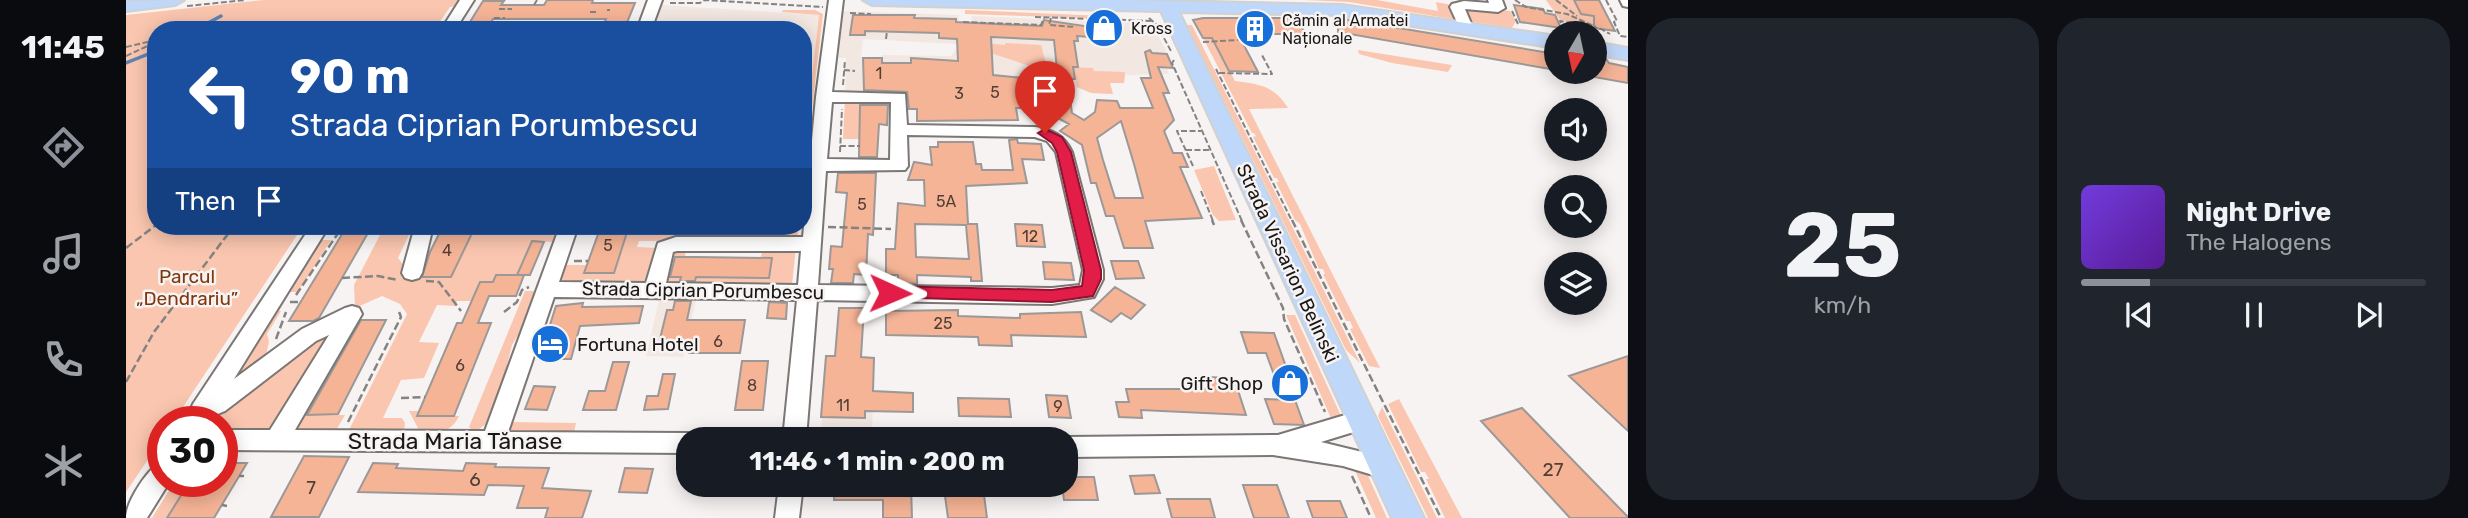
<!DOCTYPE html>
<html lang="en">
<head>
<meta charset="utf-8">
<style>
	body { margin:0; font-family:Rubik,sans-serif; background:#20242c; color:#f1f3f6; height:100vh; display:flex; flex-direction:column; font-size:26px; white-space:nowrap }
	* { box-sizing:border-box; margin:0 }
	p { font-size:23px; color:#9ea1a6 }
	.icon { flex:none; width:38px; height:38px; fill:none; stroke:currentColor; stroke-width:2; stroke-linecap:round; stroke-linejoin:round }
	.map { position:relative; flex:1; overflow:hidden }
	.drawer { display:flex; flex-direction:column; gap:18px; padding:18px; background:#0d0f14; width:840px }
	.drawer>* { flex:none }
	.top-card { position:absolute; left:21px; top:21px; width:665px; height:214px; border-radius:28px; box-shadow:0 4px 18px #0003; background:#1a4fa0; color:#fff; overflow:hidden }
	.needle { width:46px; rotate:189deg }
	.buttons { position:absolute; left:1418px; top:21px; display:grid; gap:14px }
	.buttons a { display:grid; place-items:center; width:63px; height:63px; border-radius:50%; background:#171b24; box-shadow:0 4px 18px #0003; font-size:35px }
	.speed { position:absolute; left:21px; top:406px; display:flex; gap:14px; font-size:35px; font-weight:700; text-align:center }
	.speed>* { display:grid; place-content:center; width:91px; height:91px; border-radius:50%; background:#171b24; box-shadow:0 4px 18px #0003; line-height:1 }
	.speed .limit { border:10px solid #d22; background:#fff; color:#111 }
	.pin { position:absolute; display:grid; place-items:center; width:60px; height:60px; color:#fff; margin:-72px -30px; border-radius:50% 50% 50% 0; rotate:-45deg; box-shadow:0 0 7px #0007 }
	.pin .icon { rotate:45deg }
	.me { position:absolute; width:77px; margin:-38px; rotate:91deg; stroke-linejoin:round; filter:drop-shadow(0 0 5px #0008) }
	.turn { display:flex; align-items:center; gap:24px; height:147px; padding:0 28px; font-size:32px }
	.turn .icon { width:91px; height:91px; stroke-width:2.5 }
	.turn b { display:block; font-size:49px; line-height:60px }
	.then { display:flex; align-items:center; height:66px; padding:0 28px; background:#0003; gap:14px; font-size:26px }
	.drawer .card { flex:1; display:flex; flex-direction:column; justify-content:center; gap:10px; min-width:0; padding:0 24px; border-radius:28px; background:#20242c }
	.drawer .dial { align-items:center; gap:0 }
	.dial b { font-size:91px; line-height:1 }
	.song { display:flex; align-items:center; gap:21px }
	.cover { width:84px; height:84px; border-radius:10px; background:linear-gradient(135deg,hsl(260 70% 55%),hsl(270 70% 35%)) }
	.played { height:7px; border-radius:4px; background:linear-gradient(90deg,#8c9099 20%,#363941 20%) }
	.keys { display:flex; justify-content:space-around; direction:ltr }
	.drawer .tiles { flex:1; display:grid; gap:18px; grid-template-columns:repeat(2,1fr) }
	.trip { position:absolute; left:550px; top:427px; width:402px; height:70px; border-radius:28px; background:#171b24; box-shadow:0 4px 18px #0003; font-weight:700; line-height:70px; text-align:center }
	main { display:flex; flex:1; min-height:0 }
	.menu { display:flex; flex-direction:column; width:126px; justify-content:space-around; align-items:center; background:#090b0e; color:#9ea1a6 }
	.menu .icon { width:49px; height:49px }
	.menu .on { color:#8c9099 }
	.menu b { font-size:32px; color:#f1f3f6 }
	.map>svg:first-child { display:block }
</style>
</head>
<body>
<main>
<nav class="menu">
<b>11:45</b>
<svg class="icon on" aria-label="directions" viewBox="0 0 24 24"><path d="M12 3l9 9-9 9-9-9zM9 14v-3h6M13 9l2 2-2 2"/></svg>
<svg class="icon" aria-label="music" viewBox="0 0 24 24"><path d="M9 18V5l10-2v13"/><circle cx="6" cy="18" r="3"/><circle cx="16" cy="16" r="3"/></svg>
<svg class="icon" aria-label="phone" viewBox="0 0 24 24"><path d="M5 4h4l2 5-3 2q2 4 5 5l2-3 5 2v4C11 20 4 13 5 4z"/></svg>
<svg class="icon" aria-label="climate" viewBox="0 0 24 24"><path d="M12 3v18M4 7l16 10M4 17L20 7"/></svg>
</nav>
<div class="map">
<svg width="1502" height="518" viewBox="0 0 1502 518">
	<rect width="100%" height="100%" fill="#f7f3f2"/>
	<!-- built -->
	<path fill="#f3e7e2" fill-rule="evenodd" d="M536,5l157,10 -16,138v-123h-152z
		M714,11l119,4v23l14,4h19v-5l-21,-14 1,-7 180,8 14,26 -1,4h-4l8,20 -43,1 -2,8h-14l3,11 -22,-1 -14,-6 -6,10 -28,-1 -2,-10h-24l-104,10h-9v-2l-59,-1 1,-35 -11,-1zM737,39l94,5 1,3 -7,9 -69,-1 -1,3h-20z
		M517,226h152l-1,3 -12,1 -140,-1z
		M534,296h37l-14,61 -37,-1z
		M700,356l48,2 -2,75h-51z"/>
	<!-- green -->
	<path fill="#fac6af" d="M138,0h196l-4,6 -6,1 -16,23h-278v196h147l-130,196h-10v15l-37,55v-477z
		M1179,0h72l61,11 -2,-9 16,3 6,15 -109,-18z
		M1420,0h28l7,14 12,2 4,9 -2,2 -35,-7z
		M1338,7l46,4 6,10 -4,7 -46,-7z
		M657,10h32l8,4 -20,172v-58l3,-1 13,-112 -37,-3z
		M839,10l140,6 7,3 -147,-5z
		M1061,25h5l168,338 -14,-13z
		M1077,38h9l23,43c25,3 39,5 53,27l-39,1 131,259 -11,-2 -19,-37 3,-1 -3,-7h-4l-23,-47h2l-2,-5h-4l-19,-45 -5,-4 -19,-38h3l-2,-4h-3l-21,-41 3,-1 -2,-3h-2z
		M847,42l32,3v-2l36,2 6,22 -5,3 -70,-23z
		M1232,50l94,15 -4,7 -56,-9 -33,-9z
		M947,67l20,1 1,3 31,1 -1,11h-14l3,11 -22,-1 -14,-6z
		M719,98l15,1v40h-17z
		M1088,166l22,54 -17,1 -6,-6 -19,-45z
		M249,226h26l-2,5 10,4 -11,23c18,23 24,19 52,19l25,-50 -4,-1h91l-13,42 6,-26 -23,-1 -15,34h-21l-3,7h-13l-8,19h-15l-2,5 -18,-1 -18,37 20,1 -15,35 -23,2 -18,38h19l3,5 -1,7h-55l58,-116 -7,-10 -18,-8 -27,12 -1,-23 26,-50h-40l3,-6h30z
		M503,226h14v3l139,1 17,-4 -2,14 -158,1 -2,6 20,1 -4,32 -7,3h-80l-4,-4 4,-14h21l-2,8h29z
		M194,240h11l-33,52h-8l-11,19h2l-14,23 2,7 -5,24 -45,33z
		M670,247l-4,38 -128,-1 6,-34 16,-1 -1,8h-13l-4,20 101,1 3,-20h-12l4,-9z
		M399,291h9l6,4 -14,36 -6,1 -8,13 -5,20h4l-25,59 -8,6h-6l-3,-3z
		M1160,315h9l46,101 -8,7z
		M207,330l-59,99 -52,1v-8h-13c25,-37 85,-72 124,-92z
		M1273,399l63,119h-17l-19,-39h3l-4,-7h-4l-33,-68z
		M179,401h10l-7,14h37l-10,17 -42,-1z
		M1256,407l55,111h-9l-50,-102z
		M283,411h10l-2,5h42c-8,18 -21,15 -39,16z
		M385,422l65,1 -2,9h-65l-3,-4z
		M1226,464l13,5 22,49h-11z
		M49,481h15l-23,37h-15z"/>
	<g fill="none" stroke-linecap="round" stroke-linejoin="round">
		<!-- stream -->
		<path stroke="#6284b2" stroke-width="3.5" d="M69,30l26,-14
			M0,63l30,-12"/>
	</g>
	<!-- building -->
	<path fill="#f6b496" stroke="#9c9897" stroke-width="2" fill-rule="evenodd" d="M421,0h46l-1,3h43l-11,27h-23l5,-11h-113l-6,11h-22l18,-29h21l-3,4h43z
		M1448,0h25l16,31 -21,-3v-12l-13,-2z
		M1388,5l29,4 2,4 10,2 6,13 -41,-6z
		M727,15h62l-1,3 42,1v3l86,4 2,-6 61,9 -1,9 -27,-2 1,5h-4l4,26h-5l2,12h-17l-4,-39 -63,-3 2,38 41,4 1,11 34,1 3,22 12,7 11,-8 2,-12 20,1 3,7h33l-12,-30h10l-6,-26 5,-2 2,3 15,1 6,14 -15,-1 11,26h-6l11,27 -10,11 9,22h9l6,14h-8l22,51 -57,3 8,27h-29l-10,-32h-8l-10,-33h-5l-9,-38 -22,-14 9,-7 -30,-16h-23l2,12 -101,1v-12h-8l-2,-17 -43,-2 -1,-32h19v5h29v-5l47,3 -1,-22 -18,-1v-5l-74,-2v4h-15zM995,121l13,43 9,34h-28l-12,-38 -6,-22z
		M1077,18h93l10,16h-68l20,38 -29,-1 -17,-33h-9l-10,-18z
		M1212,18l218,36v16l-218,-38z
		M1468,57l12,2 3,4 19,4v16l-34,-6z
		M734,105h28l-1,20 -8,-1 -2,33h-18z
		M891,139l1,4 23,1 3,16 -22,-1 5,24 -61,3 2,38h9l5,57h-11v-4l-54,-2v9l-19,-1v-8h-12v-26h9l3,-46 27,3 -1,-26h-16l6,-18 18,3 -2,-18h8v-5h35l3,22h5l1,6h31l-4,-30zM789,224l51,1 3,34 -53,-2z
		M712,173h38l-3,62 -5,-1 -2,41 -12,-1 -1,9h-22l2,-14h-4l2,-23 11,1 1,-11 4,-43 -11,-1z
		M889,224l27,1 3,22 -28,-1z
		M221,226h25l-53,92 -6,3h-24z
		M317,226l32,1 -24,50h-29l8,-25z
		M475,226h28l-15,47h-30z
		M406,241l12,1 -14,33h-13z
		M549,257h21l76,1 -3,20 -73,-1 -1,4h-15l1,-4h-11z
		M985,261h27l6,17 -28,1z
		M917,262l28,1 3,17 -29,-1z
		M370,275h28l-8,21h-27l-11,27h13l-37,93h-37l40,-93h5l18,-41h13z
		M989,287l30,18 -14,14 -10,-6 -10,9 -20,-12z
		M549,301h16l-4,19h58l-5,33h-51l2,-10h-32l8,-33h6z
		M643,302l18,1 -1,16 -19,-1z
		M457,303l-1,4 61,-1 -4,17 -59,3 -9,33h-32l17,-53z
		M713,308h25l-3,49 13,1 -1,33 40,2v19l-48,-1v7l-44,-1 5,-61h9z
		M832,310v6l62,2v-4l61,-2 5,25 -75,-2 1,11 -33,-1 -1,-8 -92,-2v-24z
		M235,320h25l-48,94 -31,1z
		M1115,332l33,1 15,42h9l6,16h-24l-14,-38h-18z
		M1502,356v75l-59,-55z
		M616,361h26l-5,49h-28z
		M487,362h16l-13,48h-33l6,-19h16z
		M537,374h12l-7,35 -24,1 3,-14h11z
		M1079,377l29,1 12,37 -105,-5 1,8 -23,-1 -3,-15h13l-3,-13h82z
		M408,386l21,1 -8,23 -22,-1z
		M920,395l21,1 4,22 -22,-1z
		M832,398l51,1 2,18 -52,-1z
		M1139,399l30,1 9,25 -30,-1z
		M1396,408l106,109v1h-58l-89,-97z
		M178,456l45,1 -30,60h-48z
		M96,463h25l-33,55h-47l23,-37h32z
		M247,463l25,1 -2,4 67,3 3,-8 30,1 -1,3 54,1 -7,20 49,3 -9,27h-37l3,-10h-31l7,-22 -36,-1 -4,10 -126,-3z
		M499,468l28,1 -6,24 -28,-1z
		M1028,475l6,18 -25,1 -5,-18z
		M940,477h28l4,23h-34l-2,-15h4z
		M709,485h76l1,33h-29v-18h-49z
		M1117,485h34l12,33h-35z
		M858,495l3,23h-39l-3,-22z
		M1041,499h43l5,19h-43z
		M1181,501h33l7,17h-34z"/>
	<g fill="none" stroke-linecap="round" stroke-linejoin="round">
		<defs>
			<path id="minor" d="M334,0h14l-19,30h-14z
				M522,0h14l-11,30h-14z
				M703,0h14l-11,92 73,2 2,31 128,2c18,3 29,8 37,25l31,118v9l-9,18 -42,7 -235,-4 -11,139h-23l14,-139 -243,-3 -46,135 180,1 10,6h-10v14l-466,-3v-20h48l59,-95 -13,6 -91,70 -24,10 -8,-3 -3,-7 3,-7 118,-178h18l-95,153 68,-50 43,-21 7,-2 7,2 3,6 -67,116 190,1 75,-205h18l-19,56 87,1 12,-40 18,-6h127l13,-140zM706,102h59l-1,58 -63,-1zM781,135l128,2 12,4 9,11 27,118 -3,15 -28,3 -234,-3 8,-114 79,-1 3,-4zM551,251h124l-3,34 -132,-2 7,-31z
				M1362,0h14l3,8 -7,4 -33,-3 8,19 -2,3h-10l-11,-24 2,-3 12,-3 25,2z
				M1494,0h8v7l-5,-1z
				M289,226h18l-11,47 -3,5 -7,2 -7,-2 -3,-5z
				M1236,410l8,3 3,7 -3,7 -49,15 70,17 4,8 -4,8 -8,3 -40,-12 -70,-11 -207,2v-18h-7l7,-2 212,-2z
				M37,461v20h7l-23,37h-21c0,-16 22,-51 37,-57z
				M653,485h24l-4,33h-24z"/>
			<path id="major" d="M58,0l-9,5 -49,6v-10z
				M737,0h256l223,5 214,31v12l-214,-33 -163,-3 245,506h-32l-231,-507 -289,-6z
				M1468,42l34,6v12l-34,-6z"/>
		</defs>
		<!-- minor casing -->
		<use href="#minor" stroke="#7a7775" stroke-width="4"/>
		<!-- major casing -->
		<use href="#major" stroke="#d1d1d1" stroke-width="4"/>
		<!-- path-far1 -->
		<path stroke="#858382" stroke-width="2" stroke-dasharray="6 2.5" stroke-linecap="butt" d="M1389,0l11,7 41,7 29,13
			M1430,0l21,16
			M1480,0l11,21 -3,1 6,14 8,1
			M544,3h30l5,-3 118,7
			M408,5l3,-5
			M61,6l59,-6
			M373,9h13
			M481,10h3
			M1386,11l6,13
			M464,12h6
			M724,13l21,1
			M909,17l119,4
			M368,18h11
			M925,18l-2,7 26,2
			M1023,18l8,7 15,28
			M977,20l1,7
			M837,22l78,3 3,-7
			M361,29h12
			M51,30c21,-11 39,-8 61,0
			M1434,30l7,1 -7,-10 41,8 9,5
			M760,39l1,-8
			M1077,42l35,-2
			M0,47l30,-7
			M0,56l30,-14
			M1048,60l-2,3 70,158
			M1090,69l76,152
			M718,70l11,1
			M1093,73l53,1 -10,-19
			M717,85l2,-25
			M714,146h20
			M1060,150h24
			M714,152l2,-43
			M1067,166l-16,-35h24
			M1075,191l12,30"/>
		<!-- path -->
		<path stroke="#858382" stroke-width="2.5" stroke-dasharray="8 3.5" stroke-linecap="butt" d="M1086,220l2,5
			M1115,220l42,88 1,11 41,93
			M1166,220l149,298
			M702,227l63,2
			M246,228l2,-2
			M459,231l14,-1
			M0,248l30,-23
			M448,261h14
			M216,278l36,-2 20,4
			M300,281l13,1 22,29
			M170,295l47,-69
			M164,302h11
			M378,312l13,-10 5,-12 7,-3
			M150,339l10,-27
			M0,382l28,-50 80,-106
			M275,398l24,-1
			M222,422l53,-105 -3,-8
			M113,476h5
			M1226,476l19,42
			M96,505l5,1"/>
		<!-- minor -->
		<use href="#minor" fill="#fff" fill-rule="evenodd"/>
		<!-- major -->
		<use href="#major" fill="#bfd7f9" fill-rule="evenodd"/>
	</g>
	<!-- route -->
	<path fill="#e11d48" stroke="#92132f" stroke-width="2" d="M919,129l17,8 9,15 30,118v9l-8,17 -41,6 -168,-5 -3,-4 3,-5 6,-2 162,4 30,-4 2,-16 -27,-118 -5,-9 -14,-10z"/>
	<!-- icons -->
	<defs>
		<symbol id="shop-disc" viewBox="-11 -11 22 22"><circle r="9.5" fill="#1770da" stroke="#f7f3f2"/><path d="M-5-2.5h2.3a2.7 3.5 0 0 1 5.4 0H5L5.5 6h-11ZM-1.5-2.5h3a1.5 2.3 0 0 0-3 0Z" fill="#fff"/></symbol>
		<symbol id="building-disc" viewBox="-11 -11 22 22"><circle r="9.5" fill="#1770da" stroke="#f7f3f2"/><path d="M-4-6H4V6H1V3H-1V6H-4ZM-2.5-4.3h1.7v1.8h-1.7ZM.8-4.3h1.7v1.8H.8ZM-2.5-1h1.7V.8h-1.7ZM.8-1h1.7V.8H.8Z" fill="#fff"/></symbol>
		<symbol id="hotel-disc" viewBox="-11 -11 22 22"><circle r="9.5" fill="#1770da" stroke="#f7f3f2"/><path d="M-6-4.5h1.5V1H6V5H4.5V3h-9V5H-6ZM-4 0a1.8 1.8 0 1 1 3.6 0ZM.5 0V-2.5h3Q6-2.5 6 0Z" fill="#fff"/></symbol>
	</defs>
	<g fill-rule="evenodd">
		<use href="#shop-disc" x="956" y="6" width="44" height="44"/>
		<use href="#building-disc" x="1107" y="7" width="44" height="44"/>
		<use href="#hotel-disc" x="402" y="322" width="44" height="44"/>
		<use href="#shop-disc" x="1142" y="361" width="44" height="44"/>
	</g>
	<g text-anchor="middle" stroke-width="5" stroke-linejoin="round" paint-order="stroke">
		<!-- far-poi labels -->
		<g font-size="16" fill="#191817" stroke="#f7f3f2" text-anchor="start">
			<text x="1156" y="26">Cămin al Armatei<tspan x="1156" dy="18">Naționale</tspan></text>
			<text x="1005" y="34">Kross</text>
		</g>
		<!-- number labels -->
		<g font-size="16" fill="#503f37">
			<text x="753" y="79">1</text>
			<text x="869" y="98">5</text>
			<text x="833" y="99">3</text>
			<text x="820" y="207">5A</text>
			<text x="736" y="210">5</text>
			<text x="904" y="242">12</text>
			<text x="482" y="251">5</text>
			<text x="321" y="256">4</text>
			<text x="817" y="329">25</text>
			<text x="592" y="347">6</text>
			<text x="334" y="371">6</text>
			<text x="626" y="391">8</text>
			<text x="717" y="411">11</text>
			<text x="932" y="412">9</text>
		</g>
		<!-- street labels -->
		<g font-size="19" fill="#191817" stroke="#f7f3f2">
			<text transform="translate(1162 263) rotate(65)" y="7">Strada Vissarion Belinski</text>
			<text transform="translate(577 290) rotate(1)" y="7">Strada Ciprian Porumbescu</text>
		</g>
		<!-- park labels -->
		<g font-size="19" fill="#7f370e" stroke="#f7f3f2">
			<text x="61" y="283">Parcul<tspan x="61" dy="22">„Dendrariu”</tspan></text>
		</g>
		<!-- poi labels -->
		<g font-size="19" fill="#191817" stroke="#f7f3f2" text-anchor="start">
			<text x="451" y="351">Fortuna Hotel</text>
			<text x="1137" y="390" text-anchor="end">Gift Shop</text>
		</g>
		<!-- near-number labels -->
		<g font-size="19" fill="#503f37">
			<text x="1427" y="476">27</text>
			<text x="349" y="486">6</text>
			<text x="185" y="494">7</text>
		</g>
		<!-- near-street labels -->
		<g font-size="23" fill="#191817" stroke="#f7f3f2">
			<text x="329" y="449">Strada Maria Tănase</text>
		</g>
	</g>
</svg>
<div class="buttons">
<a><svg class="needle" viewBox="-14 -14 28 28"><path d="M0-13l5 13h-10z" fill="#e53935"/><path d="M0 13l5-13h-10z" fill="#9ea1a6"/></svg></a>
<a><svg class="icon" aria-label="sound" viewBox="0 0 24 24"><path d="M4 9h4l5-4v14l-5-4H4zM17 9q2 3 0 6"/></svg></a>
<a><svg class="icon" aria-label="search" viewBox="0 0 24 24"><circle cx="10" cy="10" r="6"/><path d="M15 15l6 6"/></svg></a>
<a><svg class="icon" aria-label="layers" viewBox="0 0 24 24"><path d="M12 4l9 5-9 5-9-5zM3 14l9 5 9-5"/></svg></a>
</div>
<div class="speed"><div class="limit">30</div></div>
<div class="pin" style="left:919px;top:133px;background:#d93025"><svg class="icon" aria-label="arrive" viewBox="0 0 24 24"><path d="M6 21V4h12l-3 4 3 4H6"/></svg></div>
<svg class="me" style="left:764px;top:293px" viewBox="-20 -20 40 40"><path d="M0-17L14 15 0 8-14 15z" fill="#e11d48" stroke="#fff" stroke-width="4"/></svg>
<div class="trip">11:46 · 1 min · 200 m</div>
<div class="top-card">
<div class="turn"><svg class="icon" aria-label="left" viewBox="0 0 24 24"><path d="M17 20v-9H6M10 6l-5 5 5 5"/></svg><div><b>90 m</b>Strada Ciprian Porumbescu</div></div>
<div class="then">Then<svg class="icon" aria-label="arrive" viewBox="0 0 24 24"><path d="M6 21V4h12l-3 4 3 4H6"/></svg></div>
</div>
</div>
<section class="drawer">
<div class="tiles">
<div class="card dial"><b>25</b><p>km/h</p></div>
<div class="card">
<div class="song"><i class="cover"></i><div><b>Night Drive</b><p>The Halogens</p></div></div>
<div class="played"></div>
<div class="keys"><svg class="icon" aria-label="previous" viewBox="0 0 24 24"><path d="M18 5L8 12l10 7zM5 5v14"/></svg><svg class="icon" aria-label="pause" viewBox="0 0 24 24"><path d="M8 5v14M16 5v14"/></svg><svg class="icon" aria-label="next" viewBox="0 0 24 24"><path d="M6 5l10 7-10 7zM19 5v14"/></svg></div>
</div>
</div>
</section>
</main>
</body>
</html>
